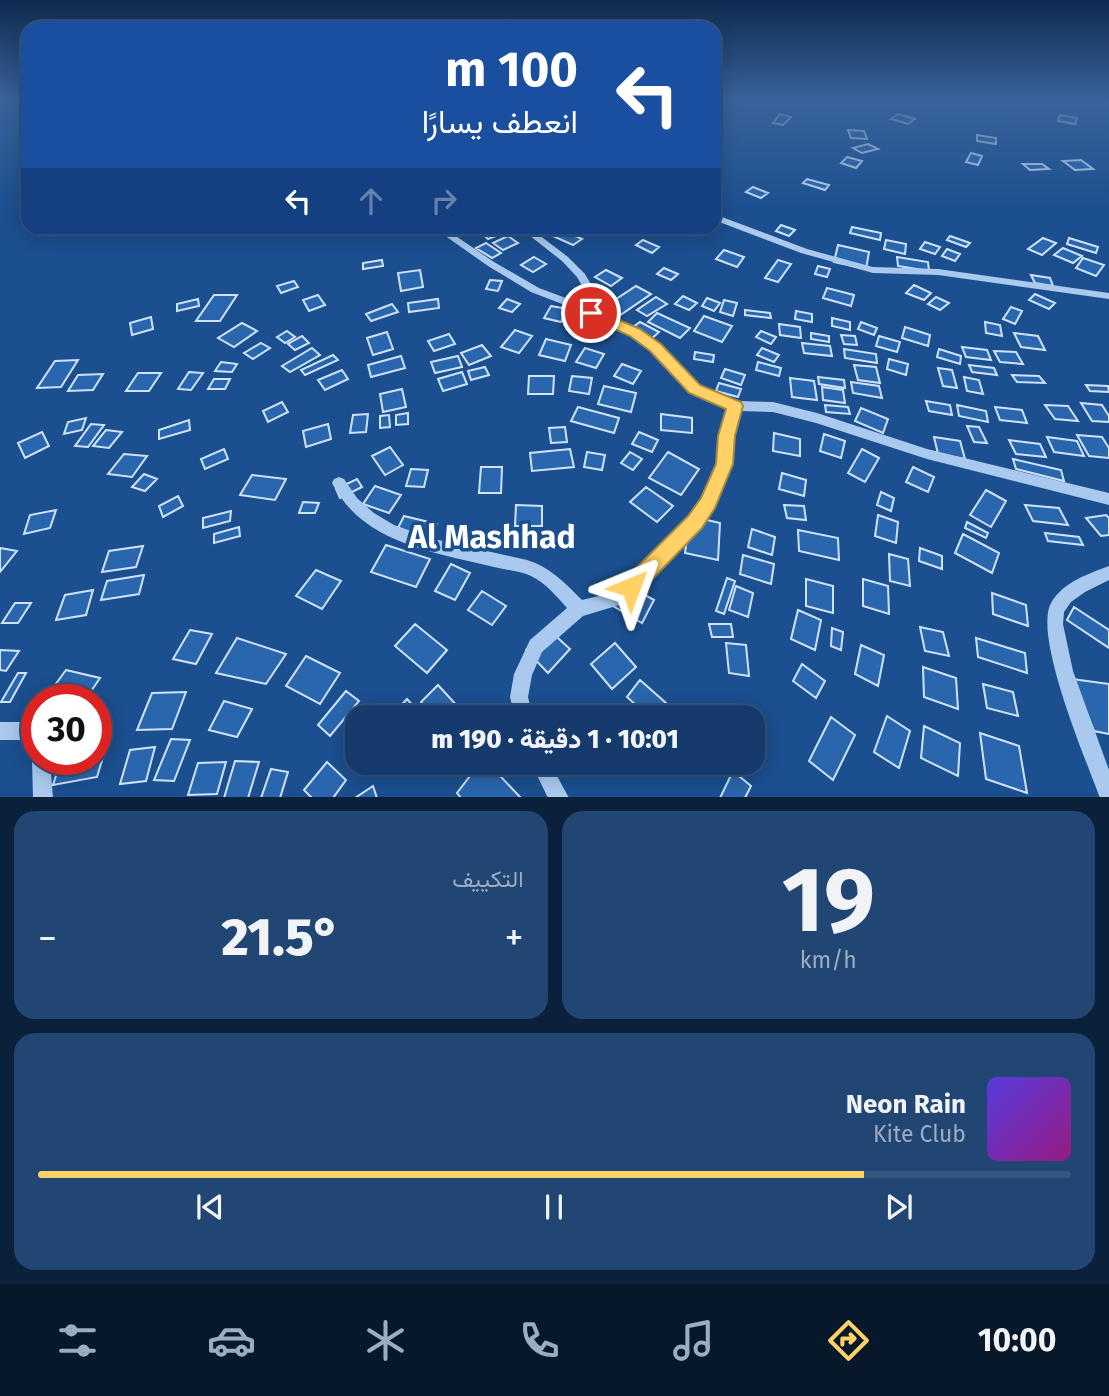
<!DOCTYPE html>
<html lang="ar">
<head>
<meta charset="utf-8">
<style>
	body { margin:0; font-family:"Fira Sans",Vazirmatn,sans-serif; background:#214673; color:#f1f3f6; direction:rtl; height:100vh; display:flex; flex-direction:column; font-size:26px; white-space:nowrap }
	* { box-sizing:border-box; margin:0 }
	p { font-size:23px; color:#9dadc1 }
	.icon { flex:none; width:38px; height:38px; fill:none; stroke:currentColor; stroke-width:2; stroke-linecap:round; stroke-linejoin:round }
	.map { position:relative; height:797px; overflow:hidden; direction:ltr }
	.panel { display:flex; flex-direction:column; gap:14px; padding:14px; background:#0b203b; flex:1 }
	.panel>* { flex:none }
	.guide { position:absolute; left:21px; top:21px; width:700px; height:214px; border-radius:21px; box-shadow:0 4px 18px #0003,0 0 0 2px #33557e; direction:rtl; background:#1a4fa0; color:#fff; overflow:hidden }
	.speed { position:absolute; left:21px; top:684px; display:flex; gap:14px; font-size:35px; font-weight:700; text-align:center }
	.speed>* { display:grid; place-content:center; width:91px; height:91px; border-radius:50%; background:#143b6b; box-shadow:0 4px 18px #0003,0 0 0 2px #33557e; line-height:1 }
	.speed .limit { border:10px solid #d22; background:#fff; color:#111 }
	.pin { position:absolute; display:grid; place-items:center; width:60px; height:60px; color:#fff; margin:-30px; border:4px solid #fff; border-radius:50%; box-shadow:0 2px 7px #0007 }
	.me { position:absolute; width:77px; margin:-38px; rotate:44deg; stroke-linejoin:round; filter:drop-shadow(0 0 5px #0008) }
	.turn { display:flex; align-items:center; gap:24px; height:147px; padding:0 28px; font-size:32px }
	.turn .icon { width:91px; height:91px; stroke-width:2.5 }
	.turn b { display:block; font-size:49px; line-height:60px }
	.lanes { display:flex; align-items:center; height:66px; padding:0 28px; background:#0003; justify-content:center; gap:35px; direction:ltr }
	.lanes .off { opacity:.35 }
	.big { font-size:52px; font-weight:800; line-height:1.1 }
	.panel .card { flex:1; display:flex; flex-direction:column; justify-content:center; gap:10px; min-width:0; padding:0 24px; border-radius:21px; background:#214673 }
	.panel .dial { align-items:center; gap:0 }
	.dial b { font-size:91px; line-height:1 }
	.song { display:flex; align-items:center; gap:21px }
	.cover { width:84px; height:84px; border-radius:10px; background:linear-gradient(135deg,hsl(250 70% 55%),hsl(310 70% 35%)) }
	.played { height:7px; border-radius:4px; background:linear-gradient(90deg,#ffd166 80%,#33557e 80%) }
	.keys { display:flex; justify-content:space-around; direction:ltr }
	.heat { display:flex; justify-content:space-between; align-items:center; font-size:38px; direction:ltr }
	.panel .tiles { flex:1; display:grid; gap:14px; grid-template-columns:1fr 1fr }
	.card:last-child { grid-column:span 2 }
	.trip { position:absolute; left:345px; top:705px; width:420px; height:70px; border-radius:21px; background:#143b6b; box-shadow:0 4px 18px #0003,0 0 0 2px #33557e; font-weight:800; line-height:70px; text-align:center; direction:rtl }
	.menu { display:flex; height:112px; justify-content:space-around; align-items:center; background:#08182b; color:#9dadc1 }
	.menu .icon { width:49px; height:49px }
	.menu .active { color:#ffd166 }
	.menu b { font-size:32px; color:#f1f3f6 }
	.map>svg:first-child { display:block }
</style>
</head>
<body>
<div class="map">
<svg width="1109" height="798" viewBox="0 0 1109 798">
	<rect width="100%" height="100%" fill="#1b4f8f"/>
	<!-- building -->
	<path fill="#2a66ad" stroke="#cfe3fa" stroke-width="2" d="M780,114l11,3 -8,8 -10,-2z
		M898,114l17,5 -7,5 -17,-5z
		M1060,115l17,3 -2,6 -17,-3z
		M848,130l16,1 3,8 -16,-1z
		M977,135l19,3v6l-19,-3z
		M868,144l10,5 -16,4 -9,-5z
		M971,153l11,3 -4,9 -12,-3z
		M847,157l15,4 -6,7 -15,-5z
		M1081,160l12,9 -18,1 -12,-9z
		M1023,164h19l7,5 -19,1z
		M807,179l22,6 -4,5 -22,-7z
		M753,187l15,6 -7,5 -15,-6z
		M781,225l14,5 -6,6 -13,-5z
		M852,227l29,6 -1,7 -30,-7z
		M505,228l4,3 -21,8 -11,-10z
		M562,230l20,9 -9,6 -20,-9z
		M508,236l10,7 -15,7 -10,-7z
		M950,236l20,7 -4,4 -19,-7z
		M1043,238l13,5 -14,12 -14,-6z
		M1069,238l29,9 -2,6 -29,-9z
		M643,240l16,7 -7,6 -16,-8z
		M886,240l20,4 -1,10 -21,-5z
		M925,242l15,5 -5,7 -15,-5z
		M486,243l15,10 -9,5 -16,-10z
		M838,245l31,7 -3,17 -32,-7z
		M1063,248l19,8 -9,7 -19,-8z
		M947,249l13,5 -5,7 -13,-5z
		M724,250l20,7 -7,10 -21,-8z
		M534,257l12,7 -13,8 -12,-7z
		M897,257l31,5 1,9 -31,-5z
		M1083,258l21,7 -8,11 -20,-8z
		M382,260l1,6 -20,3v-6z
		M778,260l13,4 -13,18 -13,-4z
		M818,266l12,3 -3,8 -12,-3z
		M664,268l14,6 -7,6 -14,-6z
		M420,270l3,17 -22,4 -3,-18z
		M606,270l16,8 -11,8 -16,-9z
		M1031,275l19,3 3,8 -18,-3z
		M490,280l12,1 -4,10 -12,-2z
		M294,281l4,6 -17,6 -4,-7z
		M914,285l17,8 -7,7 -18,-7z
		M636,286l15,8 -35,24 -15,-9z
		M827,288l27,7 -3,11 -28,-8z
		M1035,294l20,9 -6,6 -20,-9z
		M214,295h23l-17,26h-24z
		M318,295l7,10 -16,6 -6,-11z
		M683,296l14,7 -8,7 -14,-6z
		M656,297l11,7 -20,12 -10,-6z
		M936,297l13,6 -9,7 -12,-6z
		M707,298l13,5 -6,8 -12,-5z
		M198,299l1,7 -22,5v-7z
		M438,299l1,9 -30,4 -1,-9z
		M507,299l13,5 -8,8 -13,-4z
		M724,300l13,3 -4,13 -13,-4z
		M392,304l6,8 -27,9 -5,-7z
		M551,306l17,3 -7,13 -17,-4z
		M1011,307l11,4 -7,13 -12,-5z
		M745,310l25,3 1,5 -26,-3z
		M796,311l16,3v8l-17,-3z
		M657,313l33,15 -10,10 -32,-16z
		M704,316l28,10 -10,16 -28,-11z
		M151,317l2,12 -21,6 -2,-12z
		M832,318l18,4v8l-18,-4z
		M640,322l19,10 -10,9 -20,-11z
		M861,322l16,6 -3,7 -16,-6z
		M985,322l15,3 2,11 -16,-3z
		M242,323l15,8 -23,16 -16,-9z
		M595,324l14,7 -9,9 -14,-7z
		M779,324l21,3 1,11 -21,-3z
		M905,327l25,8 -2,11 -26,-8z
		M515,330l17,6 -13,17 -18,-6z
		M287,331l8,6 -10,6 -8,-6z
		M761,331l15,6 -5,7 -15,-7z
		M387,332l6,17 -20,6 -6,-17z
		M811,333l18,3v6l-18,-3z
		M1014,333l24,3 7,14 -24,-3z
		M449,334l6,10 -21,7 -6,-10z
		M841,335l14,1 2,9 -13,-1z
		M302,336l7,7 -14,7 -7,-6z
		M879,336l21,6 -3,10 -21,-6z
		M546,339l25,6 -6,16 -26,-6z
		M261,343l9,5 -17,11 -9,-6z
		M802,343l28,3 2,10 -28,-3z
		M482,345l9,11 -22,9 -8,-12z
		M962,347l25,3 4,10 -25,-3z
		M312,348l8,7 -30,17 -8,-6z
		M585,348l19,6 -8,14 -20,-6z
		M762,348l17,7 -5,7 -17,-7z
		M844,349l32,5 1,9 -32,-5z
		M939,349l22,7 -1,8 -23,-7z
		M994,351l22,1 7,12 -23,-2z
		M695,352l19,3 -1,7 -19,-3z
		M333,355l5,5 -33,15 -4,-5z
		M401,356l4,12 -34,9 -3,-12z
		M458,356l4,11 -27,6 -4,-11z
		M889,359l19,5 -2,11 -19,-6z
		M78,360l-17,27 -24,1 18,-27z
		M221,362l16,2 -5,8 -17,-1z
		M758,362l23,6 -2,8 -23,-6z
		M622,364l19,7 -8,13 -19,-8z
		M854,365l22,2 4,16 -22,-3z
		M969,365l25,3 3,7 -25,-3z
		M485,367l4,8 -18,5 -3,-9z
		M938,368l14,2 5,18 -14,-2z
		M725,369l20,6 -4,10 -20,-7z
		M342,370l6,9 -23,11 -7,-10z
		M189,372l14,1 -12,17 -13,-1z
		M462,372l5,12 -24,7 -5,-12z
		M138,373h23l-12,18h-23z
		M103,374l-10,16 -25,1 10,-16z
		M1012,375l27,1 6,7 -28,-1z
		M529,376h25l-1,18h-25z
		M572,376l20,2 -3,16 -20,-3z
		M818,377l26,3 1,8 -26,-4z
		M964,377l15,3 4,14 -16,-3z
		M790,378l24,3 3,19 -25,-3z
		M214,379h16l-5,10h-17z
		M851,382l28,4 3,12 -29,-5z
		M719,383l22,6 -3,8 -22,-6z
		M1086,385l22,1 1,6 -19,-1z
		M604,386l32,7 -5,19 -33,-8z
		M822,387l21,3 2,13 -22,-3z
		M402,389l4,18 -23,5 -3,-18z
		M926,401l24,4 2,10 -23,-4z
		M282,402l6,10 -20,10 -5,-11z
		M1081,403l21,2 7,11v6l-17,-1z
		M825,405l23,2 2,7 -24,-2z
		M957,405l29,6 2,11 -29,-6z
		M1045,405l23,1 10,15 -23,-2z
		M578,407l41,11 -5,15 -43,-12z
		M995,407l27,3 5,13 -27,-3z
		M861,408l27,11 -5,14 -28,-12z
		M408,413v11l-12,1v-10z
		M368,414l-2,18 -16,1 3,-18z
		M661,414l31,4v15l-31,-3z
		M389,415l1,12 -10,1v-12z
		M86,418l-4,12 -18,4 4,-12z
		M189,420l1,10 -31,9v-9z
		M91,424l13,1 -16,22 -13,-1z
		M328,424l3,15 -25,8 -3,-16z
		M967,426l12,1 8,16 -13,-1z
		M565,427l2,15 -16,1 -2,-15z
		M106,430l16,2 -13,16 -16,-2z
		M42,432l7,14 -24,12 -7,-15z
		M639,432l19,8 -6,12 -20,-8z
		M774,433l26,6v17l-27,-5z
		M824,434l21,7 -4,17 -21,-7z
		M1077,435l25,2 7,11v10l-20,-2z
		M934,437l26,4 5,18 -27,-5z
		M1047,437l30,4 7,15 -30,-4z
		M1009,440l31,4 6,13 -30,-3z
		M390,447l13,18 -18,10 -13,-19z
		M224,449l4,10 -23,10 -4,-10z
		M570,449l4,18 -42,4 -2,-18z
		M862,449l17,9 -14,24 -17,-9z
		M587,452l18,3 -3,15 -18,-3z
		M630,452l12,7 -9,11 -12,-7z
		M668,452l31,17 -18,26 -32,-17z
		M124,454l23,2 -15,21 -24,-3z
		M1013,459l48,11 3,11 -48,-12z
		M481,467h21l-1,26h-22z
		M913,467l21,10 -6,15 -22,-10z
		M411,469l17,1 -4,17 -18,-1z
		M782,473l24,7 -2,16 -25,-7z
		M144,474l13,5 -12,12 -13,-4z
		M252,475l34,4 -11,21 -35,-5z
		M357,479l5,8 -22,11 -4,-9z
		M375,486l26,9 -12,18 -26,-9z
		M646,487l27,19 -16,16 -27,-20z
		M986,490l20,11 -15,26 -21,-12z
		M881,492l13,6 -3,13 -14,-6z
		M178,496l5,10 -20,11 -4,-11z
		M303,502l16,1 -4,10h-16z
		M516,505l26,1v20h-27z
		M784,505l20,1 2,14 -19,-2z
		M1025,505l34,3 9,17 -35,-4z
		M56,510l-6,18 -26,6 6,-19z
		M231,511l-1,10 -27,7v-10z
		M878,515l20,7 -2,21 -21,-7z
		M1106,515l3,3v17l-8,1 -15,-18z
		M404,516l33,8 -8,17 -33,-9z
		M690,516l30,7 -2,37 -33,-7z
		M967,522l21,11 -2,5 -21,-10z
		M239,527l1,9 -26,7v-9z
		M752,529l23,8 -3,18 -24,-8z
		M798,530l40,8 1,22 -40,-9z
		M1045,533l34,4 4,8 -35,-4z
		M963,534l36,19 -7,20 -37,-20z
		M386,545l44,14 -14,28 -45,-15z
		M143,546l-7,21 -34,5 7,-21z
		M0,548l17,3 -17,21z
		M920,548l22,8v13l-23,-8z
		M889,554l19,5 2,27 -20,-5z
		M743,555l31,9 -3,20 -31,-10z
		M451,564l19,9 -15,27 -20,-9z
		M316,570l25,11 -19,28 -26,-13z
		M144,575l-5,19 -38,6 6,-19z
		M727,578l8,3 -11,33 -8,-3z
		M806,579l27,7v27l-27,-7z
		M863,579l25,7 1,28 -26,-8z
		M625,584l29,16 -12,23 -29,-17z
		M736,586l17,7 -5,24 -19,-7z
		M93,590l-7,25 -30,5 9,-25z
		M482,591l24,15 -14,19 -24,-15z
		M992,593l34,12 2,21 -35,-12z
		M15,603h16l-13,20h-16z
		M1074,607l35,23v18l-42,-28z
		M798,610l23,10 -6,30 -24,-11z
		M415,624l32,26 -20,23 -32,-27z
		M709,624h22l2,13h-21z
		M920,627l23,5 6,24 -24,-5z
		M547,628l23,21 -22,24 -22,-23z
		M832,628l11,4 -2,18 -10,-4z
		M190,630l22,4 -16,30 -23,-5z
		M237,638l49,16 -20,30 -50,-11z
		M976,638l49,15 2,20 -49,-16z
		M615,643l21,24 -24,22 -21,-25z
		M726,643l20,2 3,31 -20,-3z
		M861,645l23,10 -6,31 -23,-12z
		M0,650l19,1 -13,20 -6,-1z
		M306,656l34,17 -20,31 -34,-18z
		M802,664l23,17 -9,17 -23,-17z
		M923,667l33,11 2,31 -34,-12z
		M66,670l34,8 -15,22h-41z
		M18,673h8l-16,29h-9z
		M1072,679l37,5v50l-15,-3z
		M640,680l26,23 -10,15h-6l-23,-21z
		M983,684l30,8 5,24 -31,-8z
		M438,685l22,24 -8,9h-18l-13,-16z
		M346,691l13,10 -29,35 -12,-11z
		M186,692l-14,37 -35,1 15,-37z
		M407,699l17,19h-35z
		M224,701l28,8 -15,28 -28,-7z
		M887,716l23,15 -11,37 -25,-16z
		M831,717l24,18 -22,45 -24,-19z
		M924,726l36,17 -2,33 -37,-18z
		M980,733l39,13 8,47 -41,-14z
		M171,739l19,1 -16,41 -20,-1z
		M107,744l-10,33 -44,8 8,-25h35v-14z
		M155,747l-9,34 -26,3 10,-34z
		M235,761l24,1 -11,36h-24z
		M226,762l-9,32 -29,1 10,-32z
		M327,762l19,18 -13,18h-21l-8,-8z
		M480,763h8l33,35h-60l-4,-5z
		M271,769l17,3 -8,26h-19z
		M733,771l18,15 -6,12h-25z
		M373,786l4,12h-22z"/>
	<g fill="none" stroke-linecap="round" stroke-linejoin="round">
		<!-- minor -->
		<path fill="#a9c9ee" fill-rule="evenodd" d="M714,214l93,35 66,18 65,2 171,24v6l-171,-24 -65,-2 -72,-20 -87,-33z
			M434,228h10l50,34 45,26 56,21 -18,-32 -15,-16 -42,-33h10l38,29 17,17 24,41 30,14 20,16 39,41 38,15 37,1 44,11 110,36 182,44v12l-182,-46 -111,-36 -43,-11 -33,-1 -7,26 -2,27 -18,42 -13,21 -74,76 -43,13 -41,36 -10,23 -4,22 5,21h-18l-5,-21 4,-23 16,-34 37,-32c-10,-11 -21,-25 -36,-32 -11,-5 -25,-6 -37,-9 -60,-15 -131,-23 -162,-84l2,-4 5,-2 5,2 13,19 17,15 20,12 40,14 93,21c23,7 38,23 55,40l33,-8 75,-75 12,-18 15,-35 4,-27 7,-29 -38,-16 -39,-41 -20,-16 -30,-16 -70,-27 -43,-26z
			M1109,566v14l-24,12 -14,10 -7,10 -1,12 10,47 36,99v28h-9c-14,-38 -67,-162 -49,-195 12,-21 37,-29 58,-37z
			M0,722h22l15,6v19l-16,-7h-21z
			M37,752v8h13l3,38h-20l-1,-38z
			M531,763h19l19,35h-21z"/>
	</g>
	<!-- sky -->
	<linearGradient id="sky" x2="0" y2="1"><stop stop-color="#0f2b4f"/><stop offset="0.47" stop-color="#39639b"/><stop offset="1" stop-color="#39639b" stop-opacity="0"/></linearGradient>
	<rect width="1109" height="213" fill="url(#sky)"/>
	<!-- route -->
	<path fill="#ffd166" stroke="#a68842" stroke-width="2" d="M591,308l49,21 21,15 39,41 41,17 2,4 -8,30 -2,28 -18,44 -13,20 -64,66 -7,2 -7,-2 -3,-7 3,-7 64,-64 13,-18 15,-34 2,-28 8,-27 -37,-16 -39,-42 -20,-15 -44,-20v-7z"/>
	<g text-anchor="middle" stroke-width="7" stroke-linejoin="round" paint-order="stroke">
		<!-- near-district labels -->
		<g font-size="32" font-weight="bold" fill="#fff" stroke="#1b4f8f">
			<text x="492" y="548">Al Mashhad</text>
		</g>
	</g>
</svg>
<div class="speed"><div class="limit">30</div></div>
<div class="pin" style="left:591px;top:313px;background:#d93025"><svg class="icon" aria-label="arrive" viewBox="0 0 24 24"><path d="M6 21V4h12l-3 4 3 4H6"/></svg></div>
<svg class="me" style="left:631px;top:587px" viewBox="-20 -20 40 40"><path d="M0-17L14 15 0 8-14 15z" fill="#ffd166" stroke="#fff" stroke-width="4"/></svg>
<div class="trip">10:01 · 1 دقيقة · 190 m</div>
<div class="guide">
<div class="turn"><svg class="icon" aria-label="left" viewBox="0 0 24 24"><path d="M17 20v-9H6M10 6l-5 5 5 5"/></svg><div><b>100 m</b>انعطف يسارًا</div></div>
<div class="lanes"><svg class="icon" aria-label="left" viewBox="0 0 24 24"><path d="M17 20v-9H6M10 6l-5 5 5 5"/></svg><svg class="icon off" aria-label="ahead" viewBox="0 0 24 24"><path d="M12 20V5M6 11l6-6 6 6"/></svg><svg class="icon off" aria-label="right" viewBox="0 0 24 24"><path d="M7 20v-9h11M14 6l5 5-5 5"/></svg></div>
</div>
</div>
<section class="panel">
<div class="tiles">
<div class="card dial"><b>19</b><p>km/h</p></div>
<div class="card"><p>التكييف</p>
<div class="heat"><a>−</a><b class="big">21.5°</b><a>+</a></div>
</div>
<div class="card">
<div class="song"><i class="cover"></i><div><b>Neon Rain</b><p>Kite Club</p></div></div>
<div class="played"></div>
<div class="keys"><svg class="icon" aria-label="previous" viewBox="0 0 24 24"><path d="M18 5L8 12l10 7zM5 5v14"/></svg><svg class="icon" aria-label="pause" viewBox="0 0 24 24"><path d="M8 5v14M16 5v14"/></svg><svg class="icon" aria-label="next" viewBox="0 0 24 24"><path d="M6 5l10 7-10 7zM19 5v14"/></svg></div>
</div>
</div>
</section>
<nav class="menu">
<b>10:00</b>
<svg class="icon active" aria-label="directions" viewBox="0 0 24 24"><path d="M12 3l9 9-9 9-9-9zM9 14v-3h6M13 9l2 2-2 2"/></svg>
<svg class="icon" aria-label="music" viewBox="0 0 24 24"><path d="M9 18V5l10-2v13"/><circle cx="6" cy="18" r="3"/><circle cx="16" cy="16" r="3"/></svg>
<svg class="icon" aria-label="phone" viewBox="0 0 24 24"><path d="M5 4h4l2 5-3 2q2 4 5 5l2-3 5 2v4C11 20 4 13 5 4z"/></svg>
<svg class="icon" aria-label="climate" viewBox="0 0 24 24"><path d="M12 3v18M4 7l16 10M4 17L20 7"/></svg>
<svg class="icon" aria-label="car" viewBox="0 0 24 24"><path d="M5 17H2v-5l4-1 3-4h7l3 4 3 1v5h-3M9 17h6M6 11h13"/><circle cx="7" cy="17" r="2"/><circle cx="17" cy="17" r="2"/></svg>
<svg class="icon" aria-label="filters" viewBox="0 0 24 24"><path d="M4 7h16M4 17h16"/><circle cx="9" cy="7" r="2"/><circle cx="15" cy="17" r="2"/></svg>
</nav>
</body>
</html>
